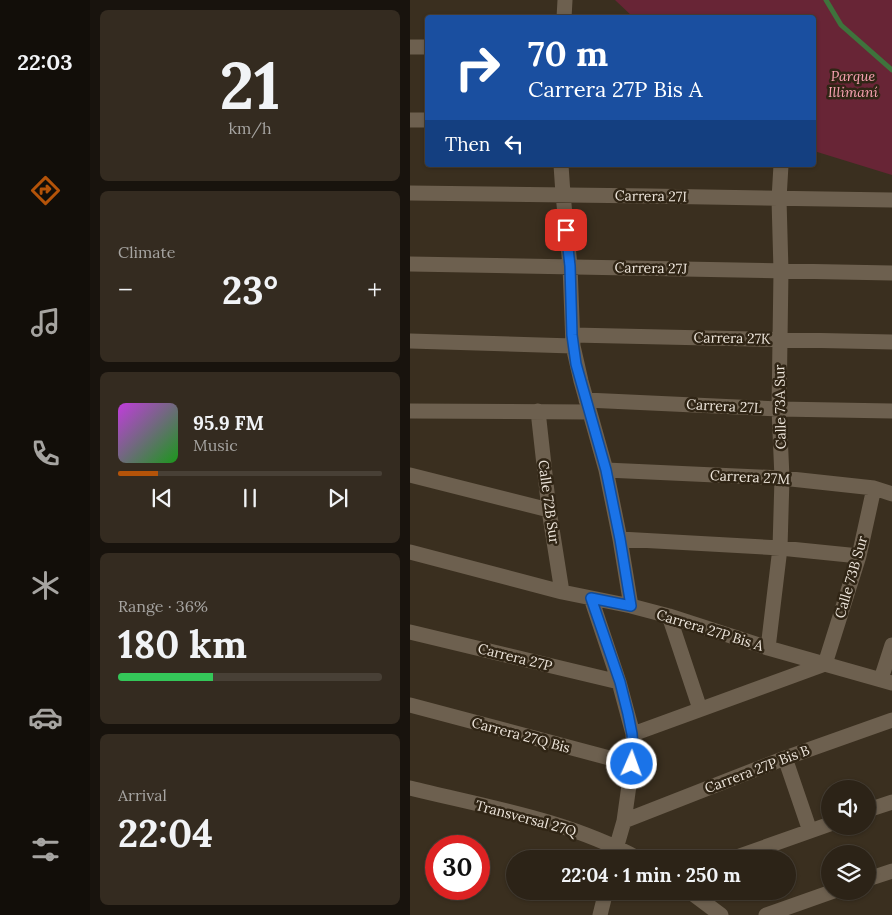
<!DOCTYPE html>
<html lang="en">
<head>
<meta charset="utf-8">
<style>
	body { margin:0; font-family:Lora,serif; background:#342b20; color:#f1f3f6; height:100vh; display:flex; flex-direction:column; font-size:19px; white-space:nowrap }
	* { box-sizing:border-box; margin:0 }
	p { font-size:16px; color:#a6a4a1 }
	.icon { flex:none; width:28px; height:28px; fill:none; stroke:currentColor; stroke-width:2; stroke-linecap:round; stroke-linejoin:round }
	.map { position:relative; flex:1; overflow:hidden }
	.sheet { display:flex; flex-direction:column; gap:10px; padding:10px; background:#18130d; width:320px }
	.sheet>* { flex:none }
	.banner { position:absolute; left:15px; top:15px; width:391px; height:152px; border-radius:5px; box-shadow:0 1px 4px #0004,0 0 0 1px #484036; background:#1a4fa0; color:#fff; overflow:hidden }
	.controls { position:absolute; left:411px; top:780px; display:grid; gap:10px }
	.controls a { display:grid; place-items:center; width:55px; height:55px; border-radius:50%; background:#2c2317; box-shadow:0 1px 4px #0004,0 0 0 1px #484036; font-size:25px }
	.speed { position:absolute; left:15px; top:835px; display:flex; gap:10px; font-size:25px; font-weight:700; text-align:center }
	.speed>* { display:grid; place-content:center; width:65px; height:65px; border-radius:50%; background:#2c2317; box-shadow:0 1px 4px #0004,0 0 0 1px #484036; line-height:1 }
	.speed .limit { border:8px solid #d22; background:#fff; color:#111 }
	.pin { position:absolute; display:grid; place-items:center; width:42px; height:42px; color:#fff; margin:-21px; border-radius:10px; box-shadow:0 2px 8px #0006 }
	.me { position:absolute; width:55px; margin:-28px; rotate:2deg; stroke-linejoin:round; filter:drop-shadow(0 0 4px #0008) }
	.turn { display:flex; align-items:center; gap:18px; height:105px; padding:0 20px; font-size:22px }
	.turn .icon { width:65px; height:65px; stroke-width:2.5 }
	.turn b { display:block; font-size:35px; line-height:42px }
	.then { display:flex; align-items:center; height:48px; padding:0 20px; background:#0003; gap:10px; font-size:19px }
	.big { font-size:38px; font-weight:800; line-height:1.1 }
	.sheet .tile { flex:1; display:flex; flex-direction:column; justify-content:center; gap:8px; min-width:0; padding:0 18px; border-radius:8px; background:#342b20 }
	.sheet .dial { align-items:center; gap:0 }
	.dial b { font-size:65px; line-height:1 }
	.song { display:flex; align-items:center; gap:15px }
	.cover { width:60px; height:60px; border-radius:8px; background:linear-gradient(135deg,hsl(290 70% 55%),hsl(120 70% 35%)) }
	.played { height:5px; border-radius:2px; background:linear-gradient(90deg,#b45309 15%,#484036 15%) }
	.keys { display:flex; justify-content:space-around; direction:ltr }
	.heat { display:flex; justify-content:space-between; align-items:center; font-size:28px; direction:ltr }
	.charge { height:8px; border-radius:4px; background:linear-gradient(90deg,#34c759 36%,#484036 0) }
	.trip { position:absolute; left:96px; top:850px; width:290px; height:50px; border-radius:25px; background:#2c2317; box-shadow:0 1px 4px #0004,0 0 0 1px #484036; font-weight:800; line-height:50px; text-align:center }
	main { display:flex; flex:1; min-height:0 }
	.dock { display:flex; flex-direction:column; width:90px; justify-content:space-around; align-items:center; background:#120e09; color:#a6a4a1 }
	.dock .icon { width:35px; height:35px }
	.dock .active { color:#b45309 }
	.dock b { font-size:22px; color:#f1f3f6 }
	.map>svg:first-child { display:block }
</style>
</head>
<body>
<main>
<nav class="dock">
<b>22:03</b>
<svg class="icon active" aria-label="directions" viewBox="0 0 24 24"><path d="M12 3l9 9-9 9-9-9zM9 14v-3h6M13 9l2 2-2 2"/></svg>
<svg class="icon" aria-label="music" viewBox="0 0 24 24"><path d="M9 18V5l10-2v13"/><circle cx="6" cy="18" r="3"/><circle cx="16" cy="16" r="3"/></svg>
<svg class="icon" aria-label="phone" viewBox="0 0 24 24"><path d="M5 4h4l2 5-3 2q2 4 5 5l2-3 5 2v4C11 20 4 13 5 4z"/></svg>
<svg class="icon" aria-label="climate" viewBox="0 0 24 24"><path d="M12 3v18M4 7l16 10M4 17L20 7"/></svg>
<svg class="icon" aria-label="car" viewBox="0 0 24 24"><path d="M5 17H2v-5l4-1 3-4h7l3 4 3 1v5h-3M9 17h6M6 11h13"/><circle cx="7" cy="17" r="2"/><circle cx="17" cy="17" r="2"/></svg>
<svg class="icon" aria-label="filters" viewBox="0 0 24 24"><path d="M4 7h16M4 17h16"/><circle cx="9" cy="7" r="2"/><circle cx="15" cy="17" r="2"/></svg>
</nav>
<section class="sheet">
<div class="tile dial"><b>21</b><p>km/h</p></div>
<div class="tile"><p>Climate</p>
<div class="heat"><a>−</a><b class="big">23°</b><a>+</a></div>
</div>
<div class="tile">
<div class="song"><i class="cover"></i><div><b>95.9 FM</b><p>Music</p></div></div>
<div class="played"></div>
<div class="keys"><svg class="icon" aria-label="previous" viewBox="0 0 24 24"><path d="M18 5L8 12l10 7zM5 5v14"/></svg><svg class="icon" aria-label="pause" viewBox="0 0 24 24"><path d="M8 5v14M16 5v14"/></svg><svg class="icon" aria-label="next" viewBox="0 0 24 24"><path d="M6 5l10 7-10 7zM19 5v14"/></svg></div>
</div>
<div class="tile"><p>Range · 36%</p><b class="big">180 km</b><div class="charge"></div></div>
<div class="tile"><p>Arrival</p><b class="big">22:04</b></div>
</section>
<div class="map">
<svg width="482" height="915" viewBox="0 0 482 915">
	<rect width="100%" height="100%" fill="#3a2f1f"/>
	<!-- green -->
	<path fill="#682536" d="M205,0h277v175l-78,-24v-133l-181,-1z"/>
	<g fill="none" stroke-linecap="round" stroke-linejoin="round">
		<!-- stream -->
		<path stroke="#3e733c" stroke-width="5" d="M416,0l15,25 51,45"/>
		<!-- minor -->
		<path stroke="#6d604f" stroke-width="15" d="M154,18l1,-18
			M0,47h18
			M0,120h18
			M151,165l2,29 7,72 3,80 8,35 25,89 14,69 11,67
			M0,193c161,1 321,5 482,7
			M0,264l482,9
			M163,335l319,7
			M0,341l163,5
			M176,400l193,9 113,2
			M0,411l179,1
			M128,411l11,99 13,82
			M196,470l176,8 92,10 18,6
			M0,475l139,35
			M210,539l160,9 79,8
			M0,552l152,40 69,14 38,10 99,32 124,35
			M181,598l28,84 14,52v13l-1,17 -8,57 -11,38
			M259,616l31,93
			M0,632l209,50
			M358,648l12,-100 2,-70 -3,-69 2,-138 -2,-72 2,-34
			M471,679l11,-34
			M0,705l222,59
			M223,734l192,-70 34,-108 15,-68
			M375,758l25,73
			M0,788c77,19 158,32 229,71
			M458,810l24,-8
			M214,821l161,-63 107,-38
			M321,859l99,-35
			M458,879l24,-8
			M279,891l32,24
			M190,915l6,-24
			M356,915l68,-24"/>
	</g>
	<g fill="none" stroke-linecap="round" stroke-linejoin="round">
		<defs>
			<path id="route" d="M156,230l4,36 2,69 4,29 30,106 14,69 11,67 -40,-8 29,84 8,32 4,20 1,13 -1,17"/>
		</defs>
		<!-- route casing -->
		<use href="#route" stroke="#114b97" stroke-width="12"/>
		<!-- route -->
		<use href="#route" stroke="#1a73e8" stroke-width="9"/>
	</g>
	<g text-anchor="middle" stroke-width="5" stroke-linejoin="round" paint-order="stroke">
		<!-- park labels -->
		<g font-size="14" font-style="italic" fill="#faa3b3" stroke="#302515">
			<text x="443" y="81">Parque<tspan x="443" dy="16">Illimaní</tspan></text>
		</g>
		<!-- street labels -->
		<g font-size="14" fill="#ede5db" stroke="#302515">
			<text transform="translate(241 196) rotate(1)" y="5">Carrera 27I</text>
			<text transform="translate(241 268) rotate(1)" y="5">Carrera 27J</text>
			<text transform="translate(322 338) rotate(1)" y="5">Carrera 27K</text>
			<text transform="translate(314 406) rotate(3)" y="5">Carrera 27L</text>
			<text transform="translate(370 407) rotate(-91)" y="5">Calle 73A Sur</text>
			<text transform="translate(340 477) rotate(3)" y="5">Carrera 27M</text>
			<text transform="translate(139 502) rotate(82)" y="5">Calle 72B Sur</text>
			<text transform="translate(441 577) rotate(-74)" y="5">Calle 73B Sur</text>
			<text transform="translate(300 630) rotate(17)" y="5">Carrera 27P Bis A</text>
			<text transform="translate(105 657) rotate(14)" y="5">Carrera 27P</text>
			<text transform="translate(111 735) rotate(15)" y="5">Carrera 27Q Bis</text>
			<text transform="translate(347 769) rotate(-21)" y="5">Carrera 27P Bis B</text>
			<text transform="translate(116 818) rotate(15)" y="5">Transversal 27Q</text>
		</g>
	</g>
</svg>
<div class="controls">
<a><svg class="icon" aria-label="sound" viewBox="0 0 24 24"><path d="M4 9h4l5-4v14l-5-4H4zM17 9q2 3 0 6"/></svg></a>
<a><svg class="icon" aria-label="layers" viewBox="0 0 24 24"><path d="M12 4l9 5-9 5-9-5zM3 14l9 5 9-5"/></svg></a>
</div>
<div class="speed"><div class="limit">30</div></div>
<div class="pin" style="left:156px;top:230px;background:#d93025"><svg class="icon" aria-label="arrive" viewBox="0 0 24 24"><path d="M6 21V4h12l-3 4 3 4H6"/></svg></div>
<svg class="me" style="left:222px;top:764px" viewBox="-20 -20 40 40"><circle r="17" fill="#1a73e8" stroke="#fff" stroke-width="3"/><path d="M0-11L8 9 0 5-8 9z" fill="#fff"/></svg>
<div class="trip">22:04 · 1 min · 250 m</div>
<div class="banner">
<div class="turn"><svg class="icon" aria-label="right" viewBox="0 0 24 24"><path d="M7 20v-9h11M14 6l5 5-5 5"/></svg><div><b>70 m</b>Carrera 27P Bis A</div></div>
<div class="then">Then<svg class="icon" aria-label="left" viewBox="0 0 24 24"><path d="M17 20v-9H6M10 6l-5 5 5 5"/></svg></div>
</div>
</div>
</main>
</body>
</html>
